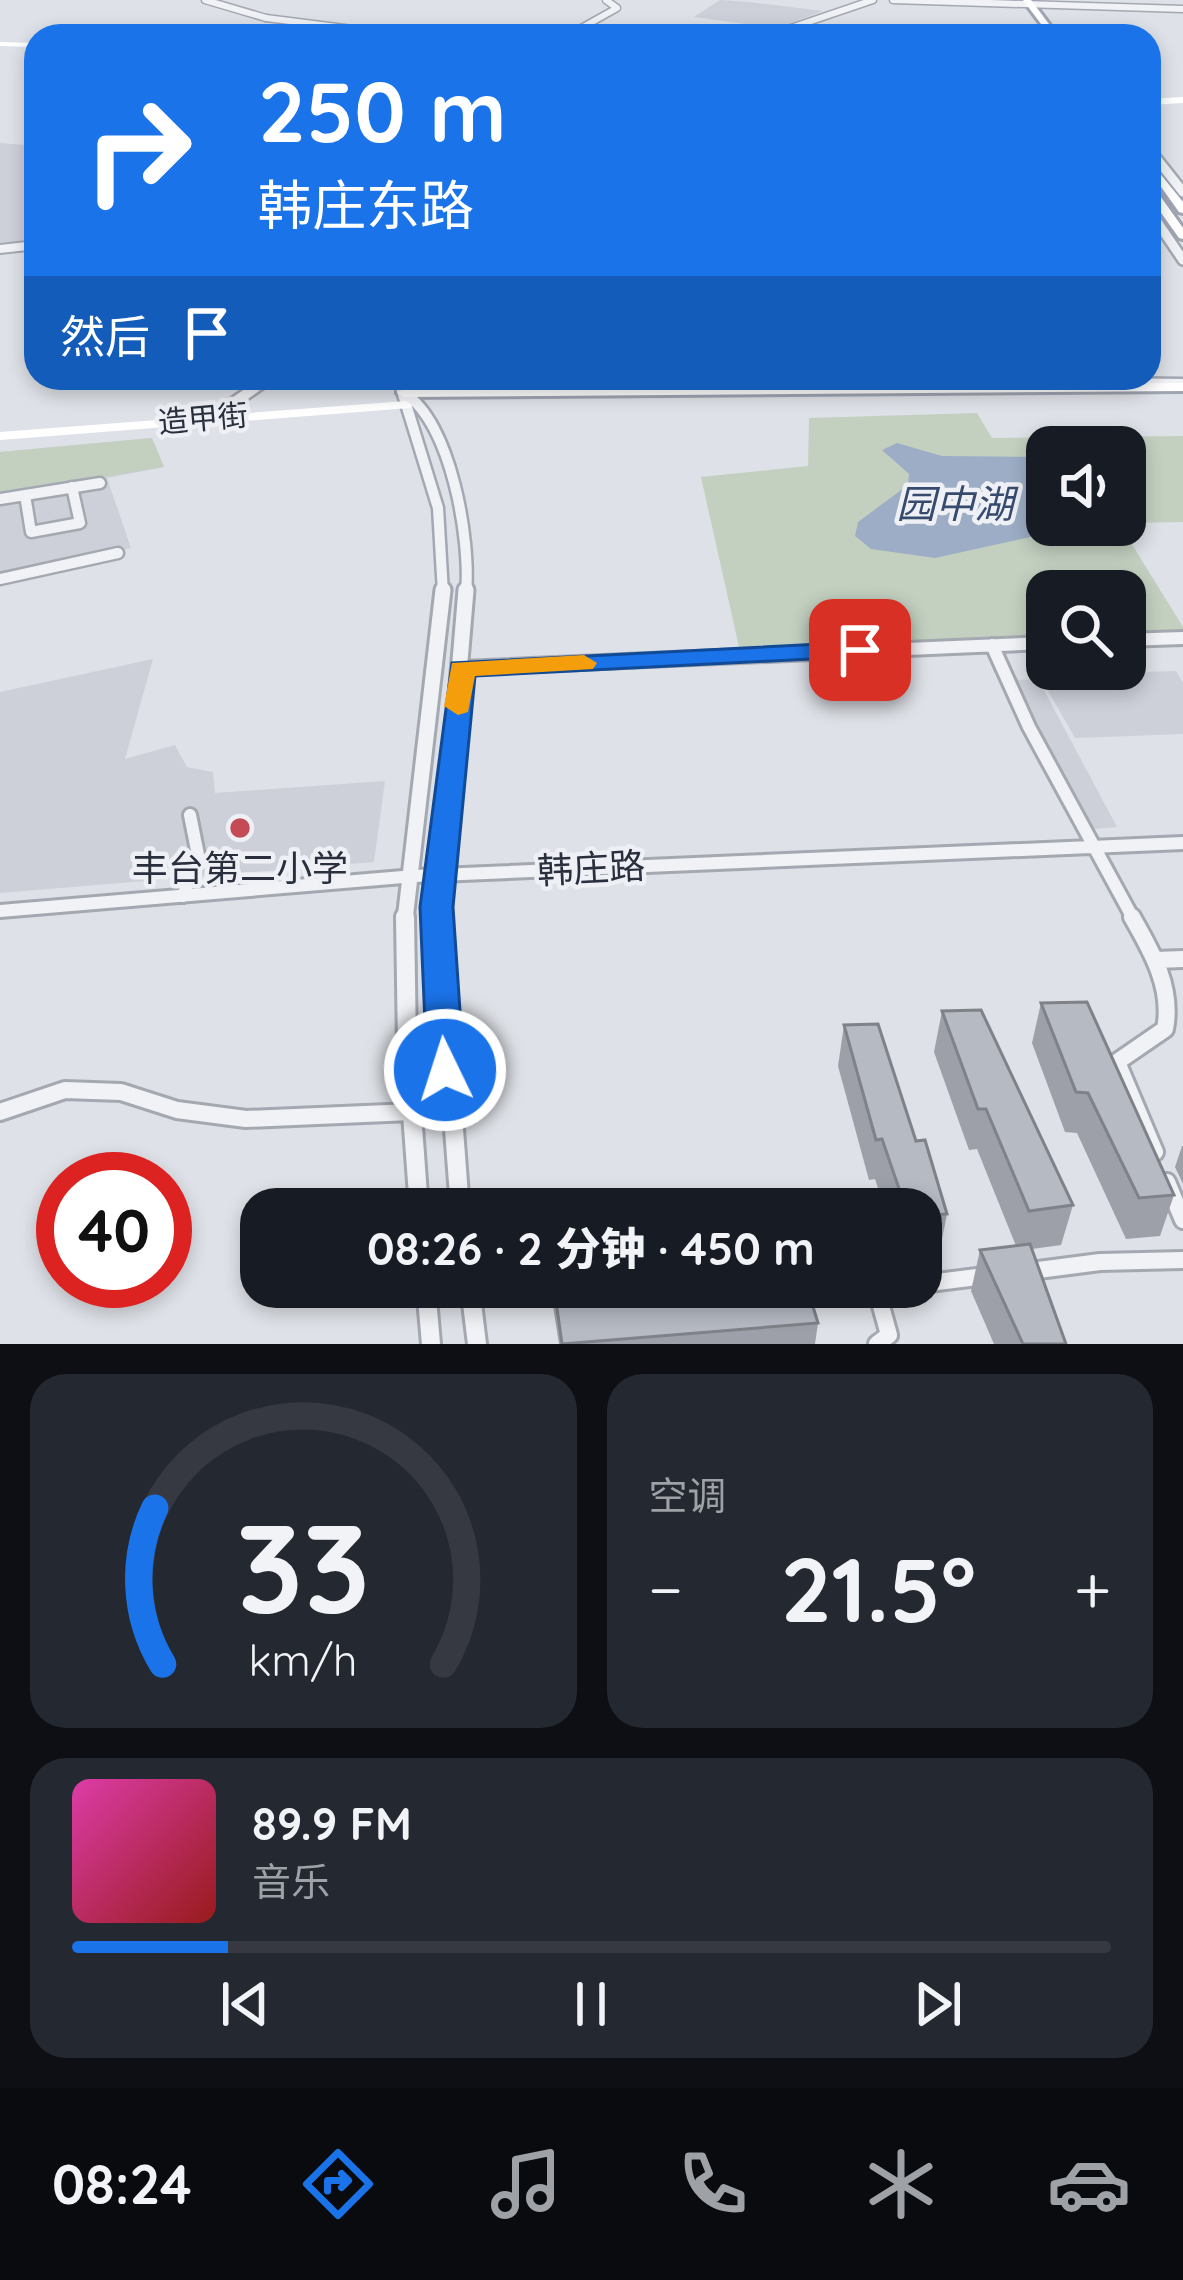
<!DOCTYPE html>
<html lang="zh">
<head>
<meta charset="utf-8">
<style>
	body { margin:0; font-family:Quicksand,"Noto Sans SC",sans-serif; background:#242831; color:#f1f3f6; height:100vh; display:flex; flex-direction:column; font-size:45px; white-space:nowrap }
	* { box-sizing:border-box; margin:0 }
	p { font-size:39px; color:#9ea1a6 }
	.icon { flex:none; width:66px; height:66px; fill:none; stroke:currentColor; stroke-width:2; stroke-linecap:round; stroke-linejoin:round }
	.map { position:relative; height:1344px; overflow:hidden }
	.details { display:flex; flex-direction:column; gap:30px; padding:30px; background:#0d0f14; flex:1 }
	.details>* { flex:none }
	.guide { position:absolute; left:24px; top:24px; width:1137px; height:366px; border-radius:36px; box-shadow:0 6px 18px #0003; background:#1a73e8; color:#fff; overflow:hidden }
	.controls { position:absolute; left:1026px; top:426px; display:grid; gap:24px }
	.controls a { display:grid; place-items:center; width:120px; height:120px; border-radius:24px; background:#171b24; box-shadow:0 6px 18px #0003; font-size:60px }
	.speed { position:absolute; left:36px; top:1152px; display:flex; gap:24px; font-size:60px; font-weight:700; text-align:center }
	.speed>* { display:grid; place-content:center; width:156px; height:156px; border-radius:50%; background:#171b24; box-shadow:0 6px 18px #0003; line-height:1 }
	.speed .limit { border:18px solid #d22; background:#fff; color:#111 }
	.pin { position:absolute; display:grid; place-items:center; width:102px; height:102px; color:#fff; margin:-51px; border-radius:24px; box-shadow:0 6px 18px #0006 }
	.me { position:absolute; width:132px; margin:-66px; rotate:356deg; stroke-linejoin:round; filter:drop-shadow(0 0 9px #0008) }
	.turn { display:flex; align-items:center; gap:42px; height:252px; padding:0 36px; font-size:54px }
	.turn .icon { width:156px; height:156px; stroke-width:2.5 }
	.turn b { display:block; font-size:84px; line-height:102px }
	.then { display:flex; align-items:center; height:114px; padding:0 36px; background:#0003; gap:24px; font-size:45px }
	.big { font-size:90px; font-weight:800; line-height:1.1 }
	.details .tile { flex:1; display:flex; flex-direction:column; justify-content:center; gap:18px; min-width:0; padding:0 42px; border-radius:36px; background:#242831 }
	.details .dial { align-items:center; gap:0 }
	.dial svg { height:312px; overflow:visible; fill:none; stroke:#363941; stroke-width:7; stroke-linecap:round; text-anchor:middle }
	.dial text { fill:#f1f3f6; stroke:none }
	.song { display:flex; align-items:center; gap:36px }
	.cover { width:144px; height:144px; border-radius:18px; background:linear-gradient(135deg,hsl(320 70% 55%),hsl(0 70% 35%)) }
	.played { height:12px; border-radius:6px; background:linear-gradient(90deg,#1a73e8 15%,#363941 15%) }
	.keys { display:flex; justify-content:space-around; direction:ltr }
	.heat { display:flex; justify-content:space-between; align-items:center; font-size:66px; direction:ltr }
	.details .tiles { flex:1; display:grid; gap:30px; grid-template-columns:1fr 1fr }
	.tile:last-child { grid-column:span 2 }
	.trip { position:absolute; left:240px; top:1188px; width:702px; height:120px; border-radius:36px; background:#171b24; box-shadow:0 6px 18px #0003; font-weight:800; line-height:120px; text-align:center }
	.tab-bar { display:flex; height:192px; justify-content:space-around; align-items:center; background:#090b0e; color:#9ea1a6 }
	.tab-bar .icon { width:84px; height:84px }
	.tab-bar .active { color:#1a73e8 }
	.tab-bar b { font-size:54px; color:#f1f3f6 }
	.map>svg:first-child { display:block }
</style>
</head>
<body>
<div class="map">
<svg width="1183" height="1344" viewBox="0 0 1183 1344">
	<rect width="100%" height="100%" fill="#dee1e7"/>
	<!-- built -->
	<path fill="#cdd0d9" d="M720,0l29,2 74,9 -47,17 -82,-11z
		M0,143l36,3v95l-36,3z
		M152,438l12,29 -57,11 24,70 -131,28v-124z
		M153,659l-28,100 50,-14 12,22 26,5 2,21 170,-12 -11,81 -374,31v-201z
		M1176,671l7,12v51l-108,4 -36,-63z
		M1038,679l79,148 -33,3 -68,-150z"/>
	<!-- green -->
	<path fill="#c3d0c0" d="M977,413l15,25 191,-2v86l-58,1v-76h-78v78h73l63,102v10l-58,2v-48h-78v49l-308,7 -38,-170 107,-11 1,-48z
		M152,438l12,29 -164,27v-42z"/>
	<!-- water -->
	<path fill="#9cadc5" d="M897,443l45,13 105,1v68h42l3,17c-16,6 -44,5 -57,-6l-100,22 -64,-9 -16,-13 3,-14 50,-37 1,-11 -27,-24z"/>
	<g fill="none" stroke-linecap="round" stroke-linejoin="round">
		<defs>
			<path id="minor-far4" d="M893,0l290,9
				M266,18l142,18
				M567,36l50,-28 -11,-8"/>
			<path id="minor-far3" d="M0,249l36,-4"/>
			<path id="minor-far2" d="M229,406l40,-28
				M25,495l6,37 49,-9 -8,-36
				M0,499l100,-16
				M0,579l118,-26"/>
			<path id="minor-far1" d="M1125,640l58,-2
				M992,645l37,82 105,193
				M462,668l585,-25
				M183,896l15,-41 -8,-40
				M0,911l415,-35 768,-33"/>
			<path id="minor" d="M1132,917c20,35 41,71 33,112l-48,33 38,90
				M1156,960l27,-1
				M0,1112l65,-22 56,2 56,18 69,9 165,-7
				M1167,1182l16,38
				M1023,1272l77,-10 83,-2
				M921,1284l64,-8
				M877,1344l12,-9 -11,-40 18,-8"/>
			<path id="tertiary-far4" d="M205,0l61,18
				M767,36l106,-36"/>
			<path id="tertiary-far3" d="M1149,149l34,43
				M1149,210l34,50"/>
			<path id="tertiary-far2" d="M398,378l40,130 5,85
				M613,389l221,-9 349,4
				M404,393c47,29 67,147 62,200"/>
			<path id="tertiary-far1" d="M405,920l38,-330
				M438,920l28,-330"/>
			<path id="tertiary" d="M405,917l2,128 12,164
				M438,917l22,292
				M426,1287l5,57
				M470,1287l7,57"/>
			<path id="primary" d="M1023,0h8l27,36h-8z
				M1149,160l34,42v11l-4,-1 -30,-42z
				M1149,185l4,1 30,42v11l-4,-1 -30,-42z
				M1183,383v8l-779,6 -7,-4 7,-4z"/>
		</defs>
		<!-- minor-far4 casing -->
		<use href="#minor-far4" stroke="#a4a8b1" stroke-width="9"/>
		<!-- minor-far3 casing -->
		<use href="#minor-far3" stroke="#a4a8b1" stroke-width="12"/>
		<!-- minor-far2 casing -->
		<use href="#minor-far2" stroke="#a4a8b1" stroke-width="15"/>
		<!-- minor-far1 casing -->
		<use href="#minor-far1" stroke="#a4a8b1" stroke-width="18"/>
		<!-- minor casing -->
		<use href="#minor" stroke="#a4a8b1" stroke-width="22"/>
		<!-- tertiary-far4 casing -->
		<use href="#tertiary-far4" stroke="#a4a8b1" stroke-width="9"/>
		<!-- tertiary-far3 casing -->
		<use href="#tertiary-far3" stroke="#a4a8b1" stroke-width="14"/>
		<!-- tertiary-far2 casing -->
		<use href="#tertiary-far2" stroke="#a4a8b1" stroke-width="15"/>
		<!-- tertiary-far1 casing -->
		<use href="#tertiary-far1" stroke="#a4a8b1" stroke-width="21"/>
		<!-- tertiary casing -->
		<use href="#tertiary" stroke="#a4a8b1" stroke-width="24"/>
		<!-- primary casing -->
		<use href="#primary" stroke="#9fa5b2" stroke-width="6"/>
		<!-- minor-far4 -->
		<use href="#minor-far4" stroke="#f1f2f5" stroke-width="6"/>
		<!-- minor-far3 -->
		<use href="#minor-far3" stroke="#f1f2f5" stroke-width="8"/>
		<!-- minor-far2 -->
		<use href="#minor-far2" stroke="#f1f2f5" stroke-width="10"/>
		<!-- minor-far1 -->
		<use href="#minor-far1" stroke="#f1f2f5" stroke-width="12"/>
		<!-- minor -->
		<use href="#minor" stroke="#f1f2f5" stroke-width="16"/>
		<!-- tertiary-far4 -->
		<use href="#tertiary-far4" stroke="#f1f2f5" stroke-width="6"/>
		<!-- tertiary-far3 -->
		<use href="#tertiary-far3" stroke="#f1f2f5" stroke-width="9"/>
		<!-- tertiary-far2 -->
		<use href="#tertiary-far2" stroke="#f1f2f5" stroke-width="10"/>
		<!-- tertiary-far1 -->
		<use href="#tertiary-far1" stroke="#f1f2f5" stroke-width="15"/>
		<!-- tertiary -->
		<use href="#tertiary" stroke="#f1f2f5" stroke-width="18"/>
		<!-- secondary -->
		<path fill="#fff" fill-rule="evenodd" d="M0,42l36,1v4l-36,-1z
			M1183,97v6l-34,2v-6z
			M406,401l6,4 -2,3 -410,32v-8z"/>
		<!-- primary -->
		<use href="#primary" fill="#fff" fill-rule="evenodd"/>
	</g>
	<!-- wall -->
	<path fill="#9da0a8" d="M1041,1003l133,192 -14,41 -34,3 -49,-106 -12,-1 -33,-89z
		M942,1011l131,194 -12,40 -29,4 35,95h-73l-23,-53 9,-41 36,-4 -39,-97 -8,1 -35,-98z
		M844,1025l72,116 31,73 -8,40 -18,2v-47h-36l-10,-30 -6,1 -31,-114z
		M1182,1146h1v38l-8,-17z
		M550,1287h257l11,36 -3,21h-256z"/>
	<!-- building -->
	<path fill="#b6bac3" stroke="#7f8288" stroke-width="3" d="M1087,1002l87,193 -35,3 -51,-105 -12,-1 -35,-89z
		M981,1010l92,195 -44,6 -43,-102h-8l-36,-98z
		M878,1024l38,117 9,-1 22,74 -26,2v-7h-15l-24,-70 -6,1 -32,-115z
		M777,1194l5,15h-151z
		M1030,1244l36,100h-43l-43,-94z
		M554,1287h253l11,36 -256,21z"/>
	<!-- route -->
	<path fill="#1a73e8" stroke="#114b97" stroke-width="3" d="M860,642l9,3 4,5 -4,6 -394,20 -22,231 11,163 -6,10 -13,5 -13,-5 -5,-10 -7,-163 32,-244z"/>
	<!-- slow -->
	<path fill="#f59e0b" d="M584,655l13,8 -4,6 -118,7 -7,36 -10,3 -14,-9 8,-43z"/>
	<!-- markers -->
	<circle fill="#c44b55" stroke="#eef0f5" stroke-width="4.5" cx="240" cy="828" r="12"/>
	<g text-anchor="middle" stroke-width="9" stroke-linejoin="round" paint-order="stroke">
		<!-- far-street labels -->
		<g font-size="30" fill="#292f3d" stroke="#eef0f5">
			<text transform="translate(203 419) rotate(-5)" y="10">造甲街</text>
		</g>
		<!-- poi labels -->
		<g font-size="36" fill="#292f3d" stroke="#eef0f5">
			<text x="240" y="881">丰台第二小学</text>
		</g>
		<!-- street labels -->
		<g font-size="36" fill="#292f3d" stroke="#eef0f5">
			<text transform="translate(591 868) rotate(-3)" y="13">韩庄路</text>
		</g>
		<!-- water labels -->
		<g font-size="39" font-style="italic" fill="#364b6d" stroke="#eef0f5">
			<text x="955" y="518">园中湖</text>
		</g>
	</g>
</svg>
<div class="controls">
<a><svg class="icon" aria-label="sound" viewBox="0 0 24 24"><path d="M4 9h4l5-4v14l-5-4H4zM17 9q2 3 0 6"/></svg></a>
<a><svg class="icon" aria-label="search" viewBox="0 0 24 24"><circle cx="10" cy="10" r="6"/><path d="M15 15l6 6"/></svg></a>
</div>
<div class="speed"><div class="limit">40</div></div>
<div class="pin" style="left:860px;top:650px;background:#d93025"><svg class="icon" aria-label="arrive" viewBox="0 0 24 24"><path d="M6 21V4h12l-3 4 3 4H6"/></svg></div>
<svg class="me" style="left:445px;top:1070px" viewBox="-20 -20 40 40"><circle r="17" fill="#1a73e8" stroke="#fff" stroke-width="3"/><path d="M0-11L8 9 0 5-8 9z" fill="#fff"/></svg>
<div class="trip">08:26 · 2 分钟 · 450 m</div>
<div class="guide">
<div class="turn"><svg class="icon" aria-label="right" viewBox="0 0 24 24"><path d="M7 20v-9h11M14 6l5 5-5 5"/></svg><div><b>250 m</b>韩庄东路</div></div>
<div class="then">然后<svg class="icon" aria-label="arrive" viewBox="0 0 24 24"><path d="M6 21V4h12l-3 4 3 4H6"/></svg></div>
</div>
</div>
<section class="details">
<div class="tiles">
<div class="tile dial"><svg viewBox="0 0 100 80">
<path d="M14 69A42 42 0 1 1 86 69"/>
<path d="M14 69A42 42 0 0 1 12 29" stroke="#1a73e8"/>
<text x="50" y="56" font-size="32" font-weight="700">33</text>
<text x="50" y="72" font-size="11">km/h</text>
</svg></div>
<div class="tile"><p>空调</p>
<div class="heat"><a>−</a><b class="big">21.5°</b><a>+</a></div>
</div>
<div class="tile">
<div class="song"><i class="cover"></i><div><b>89.9 FM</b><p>音乐</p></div></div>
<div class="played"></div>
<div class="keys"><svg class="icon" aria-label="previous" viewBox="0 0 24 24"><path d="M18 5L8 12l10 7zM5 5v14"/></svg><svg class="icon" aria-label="pause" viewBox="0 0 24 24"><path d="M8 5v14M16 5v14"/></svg><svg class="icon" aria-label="next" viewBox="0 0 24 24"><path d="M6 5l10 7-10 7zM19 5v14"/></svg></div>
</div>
</div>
</section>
<nav class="tab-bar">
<b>08:24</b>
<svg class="icon active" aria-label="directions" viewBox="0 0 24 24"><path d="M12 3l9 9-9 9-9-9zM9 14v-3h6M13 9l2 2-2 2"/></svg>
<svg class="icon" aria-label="music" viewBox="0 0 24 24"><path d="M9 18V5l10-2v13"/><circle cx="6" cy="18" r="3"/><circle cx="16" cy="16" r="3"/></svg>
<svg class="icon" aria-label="phone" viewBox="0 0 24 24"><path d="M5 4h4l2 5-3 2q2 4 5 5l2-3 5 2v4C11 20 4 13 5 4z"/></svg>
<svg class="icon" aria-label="climate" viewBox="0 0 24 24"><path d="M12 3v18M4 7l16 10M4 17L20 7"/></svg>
<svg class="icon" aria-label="car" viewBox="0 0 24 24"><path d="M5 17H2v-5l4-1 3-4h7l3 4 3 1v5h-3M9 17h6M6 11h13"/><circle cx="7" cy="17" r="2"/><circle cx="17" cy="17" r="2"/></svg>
</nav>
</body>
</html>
